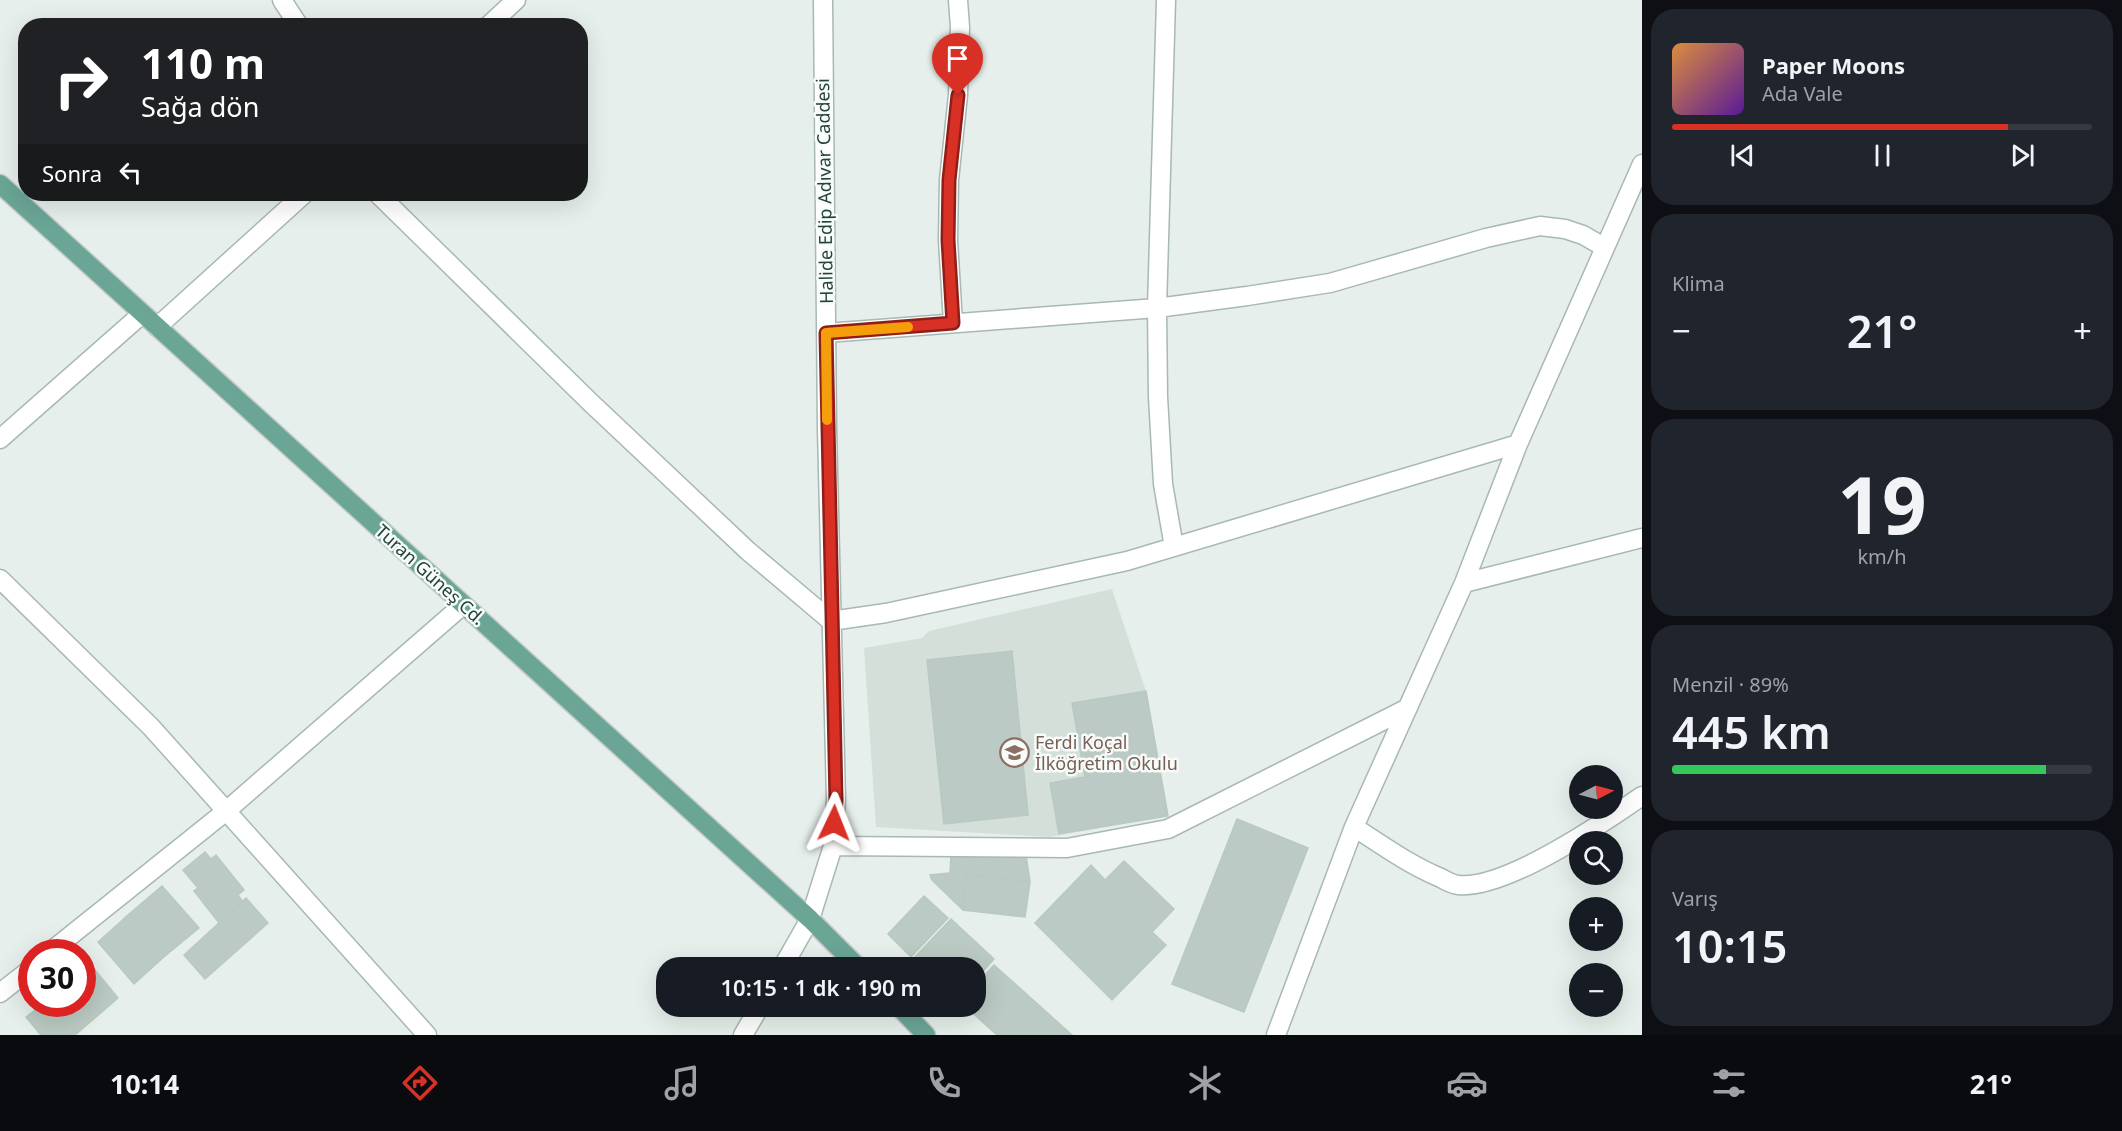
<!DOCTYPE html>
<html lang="tr">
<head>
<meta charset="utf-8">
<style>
	body { margin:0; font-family:"Noto Sans",sans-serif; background:#20242c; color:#f1f3f6; height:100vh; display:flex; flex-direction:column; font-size:22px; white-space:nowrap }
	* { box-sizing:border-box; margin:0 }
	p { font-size:20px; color:#9ea1a6 }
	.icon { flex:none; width:33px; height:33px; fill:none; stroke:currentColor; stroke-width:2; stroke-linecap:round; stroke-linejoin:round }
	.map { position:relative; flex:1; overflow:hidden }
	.side { display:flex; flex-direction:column; gap:9px; padding:9px; background:#0d0f14; width:480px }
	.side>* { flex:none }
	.banner { position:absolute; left:18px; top:18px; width:570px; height:183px; border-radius:24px; box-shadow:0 6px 24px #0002; background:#202124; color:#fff; overflow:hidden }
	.needle { width:39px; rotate:84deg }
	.buttons { position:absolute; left:1569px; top:765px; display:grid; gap:12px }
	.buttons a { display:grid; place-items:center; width:54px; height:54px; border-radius:50%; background:#171b24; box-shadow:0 6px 24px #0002; font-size:30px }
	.speed { position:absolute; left:18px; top:939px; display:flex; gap:12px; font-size:30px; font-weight:700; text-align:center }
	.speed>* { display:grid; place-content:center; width:78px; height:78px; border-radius:50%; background:#171b24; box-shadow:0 6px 24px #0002; line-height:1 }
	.speed .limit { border:9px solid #d22; background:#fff; color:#111 }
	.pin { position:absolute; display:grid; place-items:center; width:51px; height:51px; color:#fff; margin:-62px -26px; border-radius:50% 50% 50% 0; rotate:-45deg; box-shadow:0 0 6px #0007 }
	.pin .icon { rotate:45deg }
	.me { position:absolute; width:66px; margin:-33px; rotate:2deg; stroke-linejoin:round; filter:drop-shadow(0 0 4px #0008) }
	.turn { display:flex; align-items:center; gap:21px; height:126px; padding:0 24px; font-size:27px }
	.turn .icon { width:78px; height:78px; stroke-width:2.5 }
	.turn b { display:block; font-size:42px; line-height:51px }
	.then { display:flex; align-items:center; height:57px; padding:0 24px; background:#0003; gap:12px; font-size:22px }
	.big { font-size:45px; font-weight:600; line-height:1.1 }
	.side .widget { flex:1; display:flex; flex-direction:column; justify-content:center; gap:9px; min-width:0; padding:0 21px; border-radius:24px; background:#20242c }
	.side .dial { align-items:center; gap:0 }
	.dial b { font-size:78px; line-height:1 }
	.song { display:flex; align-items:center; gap:18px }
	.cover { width:72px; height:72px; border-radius:9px; background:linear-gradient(135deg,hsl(30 70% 55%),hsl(270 70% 35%)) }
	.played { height:6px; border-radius:3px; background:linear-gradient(90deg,#d93025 80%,#363941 80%) }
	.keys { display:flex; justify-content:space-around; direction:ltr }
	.heat { display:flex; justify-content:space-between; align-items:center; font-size:33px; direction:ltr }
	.charge { height:9px; border-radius:4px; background:linear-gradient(90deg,#34c759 89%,#363941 0) }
	.trip { position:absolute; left:656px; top:957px; width:330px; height:60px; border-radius:24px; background:#171b24; box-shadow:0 6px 24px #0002; font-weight:600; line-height:60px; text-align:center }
	.tab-bar { display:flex; height:96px; justify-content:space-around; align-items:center; background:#090b0e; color:#9ea1a6 }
	.tab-bar .icon { width:42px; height:42px }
	.tab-bar .selected { color:#d93025 }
	.tab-bar b { font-size:27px; color:#f1f3f6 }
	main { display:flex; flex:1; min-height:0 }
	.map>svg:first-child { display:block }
</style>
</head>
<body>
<main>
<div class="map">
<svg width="1642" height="1035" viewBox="0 0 1642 1035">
	<rect width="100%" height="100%" fill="#e6efeb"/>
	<!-- built -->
	<path fill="#d4dfda" d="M1112,589l34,102 22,125 -119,21 -173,-10 -12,-179 58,-10 7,-7z"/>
	<!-- building -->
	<path fill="#bbcac4" stroke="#b8c9c2" stroke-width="1.5" d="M1012,651l16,164 -84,9 -17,-164z
		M1146,691l22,125 -109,18 -9,-51 35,-6 -13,-74z
		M1237,819l71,29 -64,164 -72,-28z
		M205,852l6,7 5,-4 28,35 -6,5 5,7 -24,21 -25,-32 4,-3 -15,-18z
		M951,855h75l4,27 -63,-8 -4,36 -31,-30 -2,-5 20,-2z
		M1124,861l50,48 -22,23 14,13 -54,55 -77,-77 56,-58 14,15z
		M967,874l63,8 -5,35 -62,-7z
		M162,886l37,42 -34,28 -36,-42z
		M924,896l24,22 -37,39 -23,-23z
		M246,898l22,25 -63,56 -21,-24z
		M129,914l36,42 -31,28 -36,-42z
		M951,919l43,40 -19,21v-12h-54l-8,-9z
		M90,964l28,34 -43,37h-34l-15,-18 17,-13h39v-34z
		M994,965l78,70h-75l-32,-29h10v-20z"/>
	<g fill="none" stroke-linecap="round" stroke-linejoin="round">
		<defs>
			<path id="minor" d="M282,0l17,26
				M1166,0l-9,308 1,89 5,87 11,63
				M488,26l28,-26
				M378,194l212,208 158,149 83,70 55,-8 241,-52 391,-117
				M953,323l-5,-83 1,-60 9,-85 2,-68 -2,-27
				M157,327l147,-133
				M826,333l331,-25 90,-12 83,-13 156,-45 54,-12 25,3 18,6 21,12
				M0,439l142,-125
				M0,579l151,148 276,308
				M1464,583l178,-45
				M1354,827c29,19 56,38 87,51 5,3 12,6 17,7 47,5 145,-62 184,-89
				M833,846l234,2 101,-19 240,-121
				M50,952l175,-140 238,-207
				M782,968l28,-49 23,-73 3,-46 -9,-371 -4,-429
				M0,993l32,-25
				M743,1035l17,-29
				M1276,1035l78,-208 110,-244 54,-139 124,-280"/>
			<path id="major" d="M0,184l810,735 49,49
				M898,1006l28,29"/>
		</defs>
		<!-- minor casing -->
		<use href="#minor" stroke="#a8b8b2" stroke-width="21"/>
		<!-- major casing -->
		<use href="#major" stroke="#c2cac8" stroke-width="21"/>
		<!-- minor -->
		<use href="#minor" stroke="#fff" stroke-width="18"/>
		<!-- major -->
		<use href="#major" stroke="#6aa596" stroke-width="18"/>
	</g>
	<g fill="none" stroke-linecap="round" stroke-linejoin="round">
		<defs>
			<path id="route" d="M834,823l2,-23 -10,-467 127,-10 -5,-83 1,-60 9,-85"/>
		</defs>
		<!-- route casing -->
		<use href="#route" stroke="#8d1f18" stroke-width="15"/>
		<!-- route -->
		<use href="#route" stroke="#d93025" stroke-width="10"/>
		<!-- slow -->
		<path stroke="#f59e0b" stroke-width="10" d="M827,420l-1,-87 82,-6"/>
	</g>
	<!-- icons -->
	<defs>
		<symbol id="school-ring" viewBox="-11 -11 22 22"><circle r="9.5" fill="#f7fbf9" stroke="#8d6e63" stroke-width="1.5"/><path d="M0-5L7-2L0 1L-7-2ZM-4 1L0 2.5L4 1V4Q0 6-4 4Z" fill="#8d6e63"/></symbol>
	</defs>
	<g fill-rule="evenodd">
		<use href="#school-ring" x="998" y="736" width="33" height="33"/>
	</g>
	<g text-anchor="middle" stroke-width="5" stroke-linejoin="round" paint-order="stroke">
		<!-- street labels -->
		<g font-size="18" fill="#24423a" stroke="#f7fbf9">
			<text transform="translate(825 191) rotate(-91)" y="6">Halide Edip Adıvar Caddesi</text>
			<text transform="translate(430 575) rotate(42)" y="6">Turan Güneş Cd.</text>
		</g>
		<!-- education labels -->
		<g font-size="18" fill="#785e54" stroke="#f7fbf9" text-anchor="start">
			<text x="1035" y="749">Ferdi Koçal<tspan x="1035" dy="21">İlköğretim Okulu</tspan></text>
		</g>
	</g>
</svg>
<div class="buttons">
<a><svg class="needle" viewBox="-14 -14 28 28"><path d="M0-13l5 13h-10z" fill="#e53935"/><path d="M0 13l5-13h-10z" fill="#9ea1a6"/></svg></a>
<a><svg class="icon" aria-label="search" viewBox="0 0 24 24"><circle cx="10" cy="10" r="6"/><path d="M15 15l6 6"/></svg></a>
<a>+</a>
<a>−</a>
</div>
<div class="speed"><div class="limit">30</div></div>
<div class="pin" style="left:958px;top:95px;background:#d93025"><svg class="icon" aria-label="arrive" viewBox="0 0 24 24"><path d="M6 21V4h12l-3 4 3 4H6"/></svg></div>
<svg class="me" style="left:834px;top:823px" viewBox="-20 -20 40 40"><path d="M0-17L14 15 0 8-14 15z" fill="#d93025" stroke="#fff" stroke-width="4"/></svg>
<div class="trip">10:15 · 1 dk · 190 m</div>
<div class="banner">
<div class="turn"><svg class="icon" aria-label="right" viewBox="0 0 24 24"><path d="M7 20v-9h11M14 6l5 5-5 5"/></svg><div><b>110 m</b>Sağa dön</div></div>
<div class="then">Sonra<svg class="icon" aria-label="left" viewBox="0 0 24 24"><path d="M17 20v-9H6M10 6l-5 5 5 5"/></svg></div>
</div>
</div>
<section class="side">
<div class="widget">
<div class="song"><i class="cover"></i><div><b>Paper Moons</b><p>Ada Vale</p></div></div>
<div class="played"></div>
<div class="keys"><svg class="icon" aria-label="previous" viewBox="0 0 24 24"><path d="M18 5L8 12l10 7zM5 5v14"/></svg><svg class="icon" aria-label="pause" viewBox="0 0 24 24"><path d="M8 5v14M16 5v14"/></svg><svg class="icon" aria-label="next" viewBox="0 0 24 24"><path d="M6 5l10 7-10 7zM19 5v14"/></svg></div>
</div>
<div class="widget"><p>Klima</p>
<div class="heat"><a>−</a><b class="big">21°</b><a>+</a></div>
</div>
<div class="widget dial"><b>19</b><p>km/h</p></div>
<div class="widget"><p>Menzil · 89%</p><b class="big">445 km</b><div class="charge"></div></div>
<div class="widget"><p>Varış</p><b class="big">10:15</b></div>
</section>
</main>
<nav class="tab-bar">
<b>10:14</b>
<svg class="icon selected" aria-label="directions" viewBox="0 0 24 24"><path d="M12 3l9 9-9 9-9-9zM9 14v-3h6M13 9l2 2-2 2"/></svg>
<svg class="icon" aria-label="music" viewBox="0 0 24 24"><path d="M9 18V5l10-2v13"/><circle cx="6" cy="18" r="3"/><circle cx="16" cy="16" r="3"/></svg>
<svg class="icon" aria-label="phone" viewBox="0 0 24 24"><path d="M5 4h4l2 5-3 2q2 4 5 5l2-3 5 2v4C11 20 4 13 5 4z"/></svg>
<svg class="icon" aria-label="climate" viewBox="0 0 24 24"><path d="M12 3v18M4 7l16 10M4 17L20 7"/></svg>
<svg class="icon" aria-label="car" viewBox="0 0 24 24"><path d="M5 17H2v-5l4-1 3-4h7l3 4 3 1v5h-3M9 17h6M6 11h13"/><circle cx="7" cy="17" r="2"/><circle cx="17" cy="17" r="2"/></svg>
<svg class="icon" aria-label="filters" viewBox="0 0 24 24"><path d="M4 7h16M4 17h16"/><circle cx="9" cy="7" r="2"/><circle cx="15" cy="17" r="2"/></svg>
<b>21°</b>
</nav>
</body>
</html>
